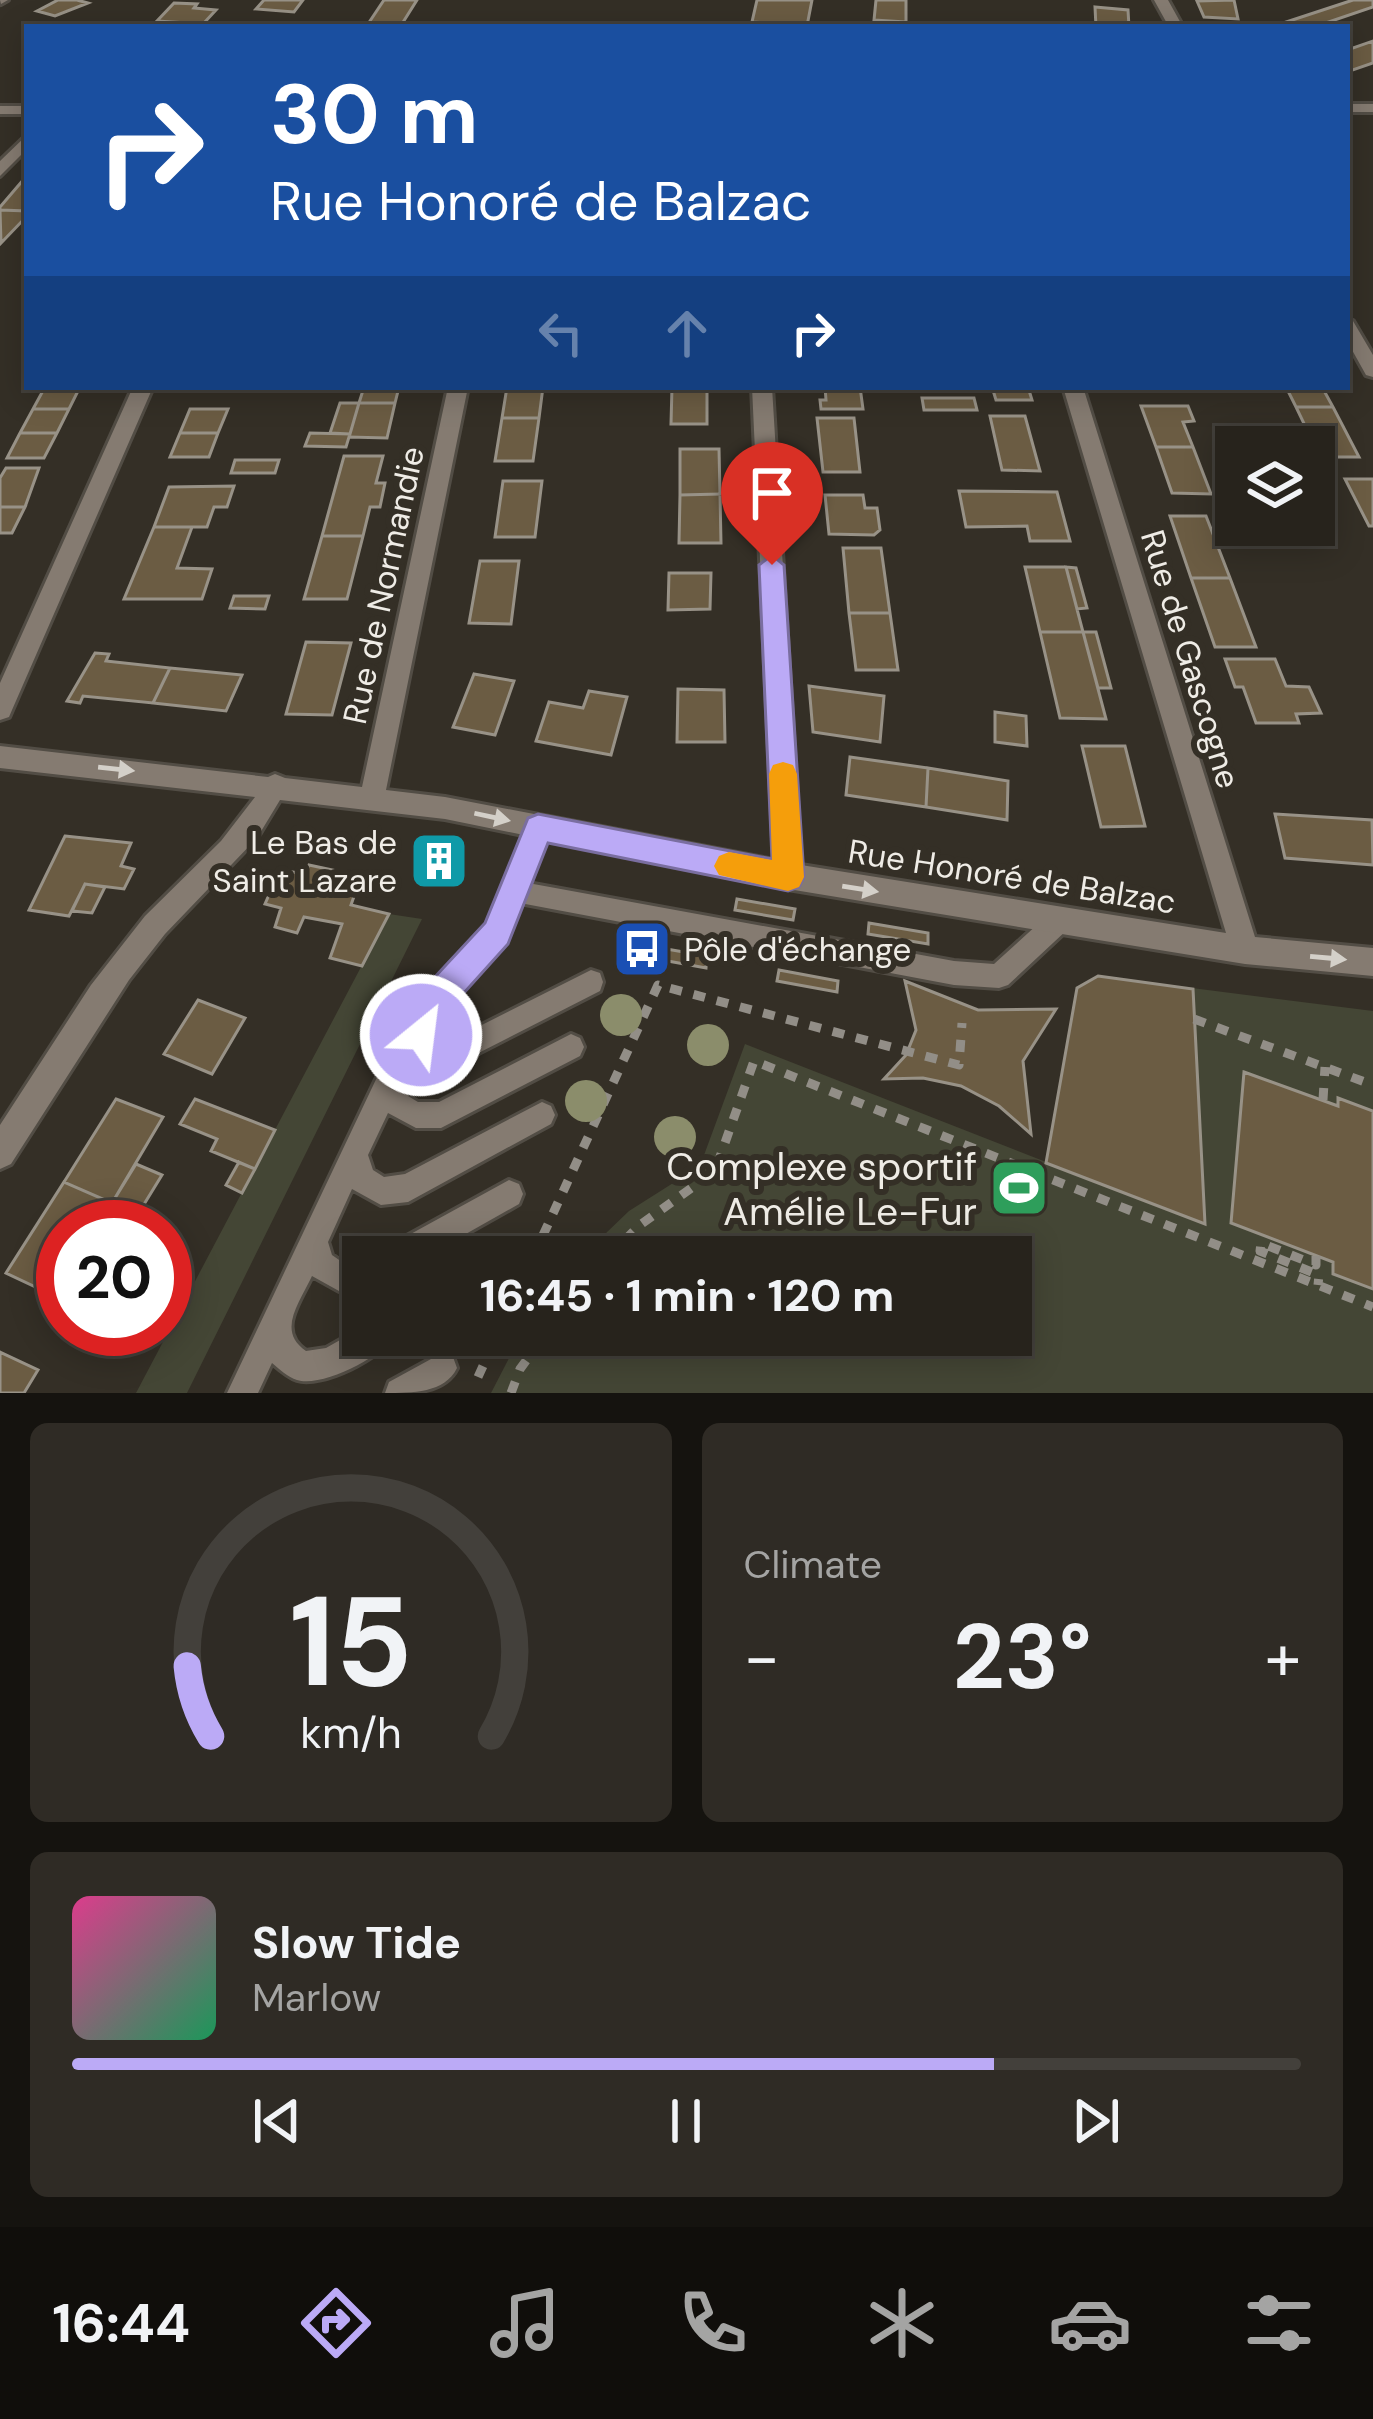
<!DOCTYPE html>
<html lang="en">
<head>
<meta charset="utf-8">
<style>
	body { margin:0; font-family:"DM Sans",sans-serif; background:#2f2b25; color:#f1f3f6; height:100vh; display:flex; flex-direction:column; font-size:45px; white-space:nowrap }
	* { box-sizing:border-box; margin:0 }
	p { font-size:39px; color:#a4a4a3 }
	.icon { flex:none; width:66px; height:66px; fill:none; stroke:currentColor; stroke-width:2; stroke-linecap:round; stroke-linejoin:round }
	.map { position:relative; height:1393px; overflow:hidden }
	.drawer { display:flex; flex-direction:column; gap:30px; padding:30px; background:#15130f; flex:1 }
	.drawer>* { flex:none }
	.banner { position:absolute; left:24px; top:24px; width:1326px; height:366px; border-radius:0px; box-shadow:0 6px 30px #0003,0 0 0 3px #43403b; background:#1a4fa0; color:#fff; overflow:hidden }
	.tools { position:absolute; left:1215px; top:426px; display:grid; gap:24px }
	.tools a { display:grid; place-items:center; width:120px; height:120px; border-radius:0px; background:#27231c; box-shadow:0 6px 30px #0003,0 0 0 3px #43403b; font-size:60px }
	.speed { position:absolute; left:36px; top:1200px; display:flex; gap:24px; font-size:60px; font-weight:700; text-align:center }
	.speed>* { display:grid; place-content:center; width:156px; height:156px; border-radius:50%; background:#27231c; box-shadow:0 6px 30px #0003,0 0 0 3px #43403b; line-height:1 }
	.speed .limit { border:18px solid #d22; background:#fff; color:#111 }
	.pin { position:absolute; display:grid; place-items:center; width:102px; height:102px; color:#fff; margin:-123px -51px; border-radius:50% 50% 50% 0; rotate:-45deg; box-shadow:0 0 12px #0007 }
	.pin .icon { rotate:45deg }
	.me { position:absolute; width:132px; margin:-66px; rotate:29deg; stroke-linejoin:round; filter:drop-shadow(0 0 9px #0008) }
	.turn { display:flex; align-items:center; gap:42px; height:252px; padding:0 48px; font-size:54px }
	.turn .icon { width:156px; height:156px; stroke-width:2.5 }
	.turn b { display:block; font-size:84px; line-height:102px }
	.lanes { display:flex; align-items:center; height:114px; padding:0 48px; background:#0003; justify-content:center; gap:60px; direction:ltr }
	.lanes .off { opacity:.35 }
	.big { font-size:90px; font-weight:700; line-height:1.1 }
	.drawer .card { flex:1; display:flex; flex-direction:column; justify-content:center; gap:18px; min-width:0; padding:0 42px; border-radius:18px; background:#2f2b25 }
	.drawer .dial { align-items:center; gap:0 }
	.dial svg { height:312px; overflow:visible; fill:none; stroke:#43403b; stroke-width:7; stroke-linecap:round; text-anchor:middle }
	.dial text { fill:#f1f3f6; stroke:none }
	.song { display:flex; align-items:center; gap:36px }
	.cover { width:144px; height:144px; border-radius:18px; background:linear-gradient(135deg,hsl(330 70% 55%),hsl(150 70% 35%)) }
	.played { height:12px; border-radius:6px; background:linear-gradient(90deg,#bbaaf6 75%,#43403b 75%) }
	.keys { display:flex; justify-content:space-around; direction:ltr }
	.heat { display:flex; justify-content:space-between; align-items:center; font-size:66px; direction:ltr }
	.drawer .tiles { flex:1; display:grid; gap:30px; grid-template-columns:1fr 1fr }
	.card:last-child { grid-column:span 2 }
	.trip { position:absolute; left:342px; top:1236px; width:690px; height:120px; border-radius:0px; background:#27231c; box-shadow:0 6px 30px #0003,0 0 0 3px #43403b; font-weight:700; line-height:120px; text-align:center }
	.tabs { display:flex; height:192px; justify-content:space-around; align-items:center; background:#100e0b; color:#a4a4a3 }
	.tabs .icon { width:84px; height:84px }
	.tabs .current { color:#bbaaf6 }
	.tabs b { font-size:54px; color:#f1f3f6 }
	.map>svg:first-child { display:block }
</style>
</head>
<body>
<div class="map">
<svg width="1373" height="1393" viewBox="0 0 1373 1393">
	<rect width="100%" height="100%" fill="#342f26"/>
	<!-- green -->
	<path fill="#444635" d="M389,914l33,5 -235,474h-51z
		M1098,976l275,35v382h-882l30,-58h490v-78h-430l48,-46 71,-45 45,-122 301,118 31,-174z"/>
	<!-- building -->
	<path fill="#6b5c43" stroke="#989287" stroke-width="3" d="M58,0h19l11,3 -33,13 -18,-5z
		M264,0h39l-9,12 -38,-3z
		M384,0h33l-17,27h-34z
		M757,0h55l-5,26 -55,-4z
		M876,0h30v22l-32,-2z
		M1234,0l4,19 -34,-2 -7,-16z
		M1353,0h20v7l-59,20h-43z
		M174,3l23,1 -3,4 22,2 -13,14 -46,-3z
		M1095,7l33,3 1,17h-33z
		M1373,41v22l-26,9v-22z
		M24,179l3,32 -27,-1v-3z
		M0,210l27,1v5l-26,27z
		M45,387h35l-11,22h-36z
		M364,387h35l-4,16h-36z
		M507,387h36l-4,31h-37z
		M672,387h35v37h-36z
		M825,387h35l3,22h-42l-1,-9h6z
		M992,387h36l4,13h-36z
		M1286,387h36l11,20h-37z
		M922,398h52l3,12h-53z
		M340,403h19l-9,31 -20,-1z
		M359,403h36l-8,35 -38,-1 -3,10 -41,-1 5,-13 40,1z
		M1141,406h47l6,15 -11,1 10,25h-37z
		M1296,407h37l26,50h-39z
		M33,409h36l-12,24h-37z
		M190,409h38l-10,24h-38z
		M990,416h35l15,55 -38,-1z
		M502,418h37l-6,43h-38z
		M817,418h37l6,54h-37z
		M20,433h37l-13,25h-37z
		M180,433h38l-9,24h-39z
		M1156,447h37l18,47 -39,-1z
		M680,449h39l1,45 -40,1z
		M344,456h39l-7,27h9l-5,24h-10l-7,29h-41z
		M235,460h44l-4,13h-44z
		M6,468h33l-14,39h-25v-29z
		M1345,479h28v47h-4z
		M503,481h39l-7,56h-40z
		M234,486l-7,21h-13l-7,20h-53l15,-40z
		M959,491l98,1 13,49h-40l-3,-15 -61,1z
		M720,494l1,49h-42l1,-48z
		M825,495h38l2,13h12l3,22 -6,5 -45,-1z
		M0,507h25l-13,26h-12z
		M1170,516h36l24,62h-39z
		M154,527h38l-15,41 35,1 -10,30h-78z
		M322,536h41l-16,63h-43z
		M843,548h38l9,65h-41z
		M480,561h39l-8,63 -42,-1z
		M1025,567h41l17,65h-43z
		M1066,567l10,1 11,40 -10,1z
		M669,573h42l-1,36 -42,1z
		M1191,578h39l26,69h-41z
		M234,596h35l-4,13 -35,-1z
		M849,613h41l8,57h-42z
		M1040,632h43l23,87 -46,-1z
		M1083,632h13l15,56h-13z
		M306,642l45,1 -19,72 -46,-1z
		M95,653l14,1 -3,7 64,7 -17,35 -70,-7 -3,7 -13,-2z
		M1225,659h50l11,27 23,1 12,26 -25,1 3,9h-43l-13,-36h-8z
		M170,668l72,7 -16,36 -73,-8z
		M474,674l40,7 -19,54 -42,-8z
		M809,686l75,10 -4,46 -67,-10z
		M678,689l46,1 1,52h-48z
		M589,691l38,6 -16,58 -75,-14 13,-39 34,6z
		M995,712l31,4 1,30 -32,-4z
		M1082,746h43l20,80 -44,1z
		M850,757l78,11 -2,39 -80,-12z
		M928,768l80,13 -1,39 -81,-13z
		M1275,814l97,6 1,45 -88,-7z
		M65,836l66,7 -10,23 13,3 -10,20 -39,-5 -16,32 -40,-6z
		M428,851l26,5 -5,14 -25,-5z
		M309,865l52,11 -10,29 38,9 -27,52 -32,-8 12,-34 -38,-7 -7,16 -22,-6 6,-19 -16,-4 15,-34 25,4z
		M85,884l20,3 -13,26 -20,-2z
		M737,899l58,10 -2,11 -58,-10z
		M869,923l59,10v11l-60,-10z
		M649,946l58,10 -1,12 -60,-11z
		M779,970l59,11 -1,11 -60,-11z
		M1098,976l95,13 12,235 -159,-61 31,-175z
		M905,981l73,29 78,-1 -33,52 8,73 -32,-28 -38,-20 -38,-8 -39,1 22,-24 10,-25z
		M198,1000l47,18 -33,56 -48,-20z
		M1244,1072l94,34v-8l35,13v178l-40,-15v-12l-102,-39z
		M116,1099l47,18 -51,86 -48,-21z
		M195,1099l80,31 -20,39 -44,-18 6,-12 -37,-15z
		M239,1162l16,7 -13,24 -16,-8z
		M136,1164l26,11 -24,39 -26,-11z
		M64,1182l48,21 -13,24h-36v73l-57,-27z
		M0,1352l38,18 -14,23h-24z"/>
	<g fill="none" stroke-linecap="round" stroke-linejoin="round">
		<defs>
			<path id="service" d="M538,818l8,3 3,7 -21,55 426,78 40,3 56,-51 9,-3 9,3 3,8 -3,8 -60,56 -9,3 -45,-3 -434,-82 -14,38 -75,82 8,15 15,1 137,-69 9,3 3,9 -3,9 -145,74 -22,-2 -16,-12 -14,29 5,16 10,6h21l132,-68 9,4 4,9 -4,9 -139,72h-25l-28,-15 -20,42 5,15 11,7 21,-3 137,-72 9,4 4,9 -4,9 -143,78 -27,3 -29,-16 -24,53 4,13 10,7 21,-2v28l-24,3 -27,-15c-12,26 -36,55 -6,75l20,-3 37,-21v8h30c-9,22 -72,53 -96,45 -9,-3 -18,-11 -25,-17l-14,30h-31l182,-383 79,-85 42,-104z
				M509,1180l10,4 4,10 -4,10 -94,53h-42l4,-10z
				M442,1353l11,4 4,11c-12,25 -45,25 -72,25l4,-11z"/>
			<path id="minor" d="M0,0h8l-7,4z
				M1154,0h14l15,27h-14z
				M1347,104h26v8h-26z
				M0,106h27v8h-27z
				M27,135v14l-27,27v-15z
				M1347,319l6,2 20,34v22l-7,-2 -19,-34z
				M133,387h20l-141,323 -3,7 -9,3v-37z
				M448,387h20l-82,403 59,7 329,63 -22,-473h20l29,478 425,68 -163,-546h20l172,550 118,11v28l-128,-12 -457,-75 -343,-70 -165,-19 -23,38 -92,96 -36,46 -118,184 -11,5v-44l91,-140 54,-69 76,-75 34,-44 -255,-29v-22l268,31 7,-3 10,4 77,9z"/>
		</defs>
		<!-- service casing -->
		<use href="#service" stroke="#524d45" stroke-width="6"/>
		<!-- minor casing -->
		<use href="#minor" stroke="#524d45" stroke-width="6"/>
		<!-- path -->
		<path stroke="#928e87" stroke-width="9" stroke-dasharray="12 12" stroke-linecap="butt" d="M1194,1019l179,66
			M1323,1100l2,-33
			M1316,1256v9l-55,-22 -1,8 59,24 -1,10
			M533,1257l125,-272 301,80 3,-42
			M608,1257l32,-32 75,-54 39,-110 619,246
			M478,1377l19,-42
			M511,1393l9,-24 25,-34"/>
		<!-- service -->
		<use href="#service" fill="#857b71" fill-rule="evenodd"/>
		<!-- minor -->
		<use href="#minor" fill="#857b71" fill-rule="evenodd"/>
	</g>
	<!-- trees -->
	<g fill="#8b8d6b">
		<circle cx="621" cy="1015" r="21"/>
		<circle cx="708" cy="1045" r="21"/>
		<circle cx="586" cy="1101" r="21"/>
		<circle cx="675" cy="1137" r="21"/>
	</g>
	<!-- one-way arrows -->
	<defs><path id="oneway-solid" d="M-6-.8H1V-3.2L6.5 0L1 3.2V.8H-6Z" transform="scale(3)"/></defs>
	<g fill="#d4d0c9">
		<use href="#oneway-solid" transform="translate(116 769) rotate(6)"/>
		<use href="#oneway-solid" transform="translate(492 817) rotate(12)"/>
		<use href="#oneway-solid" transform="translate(860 889) rotate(9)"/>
		<use href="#oneway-solid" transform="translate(1328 958) rotate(5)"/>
	</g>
	<!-- route -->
	<path fill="#bbaaf6" stroke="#7a6ea0" stroke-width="3" d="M772,555l12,10 20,312 -5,10 -11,4 -240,-48 -40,101 -73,81 -3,21 -11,5 -12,-5 -8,-27 5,-11 79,-85 43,-105 10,-4 234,45 -13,-294z"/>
	<!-- slow -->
	<path fill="#f59e0b" d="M783,762l10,3 4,9 7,103 -5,10 -11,4 -69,-16 -5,-9 5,-10 10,-4 43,8 -3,-86 4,-9z"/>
	<!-- icons -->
	<defs>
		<symbol id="building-square" viewBox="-11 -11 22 22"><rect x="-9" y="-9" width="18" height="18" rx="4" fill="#0f9aa8" stroke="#342f26"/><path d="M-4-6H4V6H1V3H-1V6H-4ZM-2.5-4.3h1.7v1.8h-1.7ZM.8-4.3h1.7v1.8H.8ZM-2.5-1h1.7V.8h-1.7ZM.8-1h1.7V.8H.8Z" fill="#fff"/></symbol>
		<symbol id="bus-square" viewBox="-11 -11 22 22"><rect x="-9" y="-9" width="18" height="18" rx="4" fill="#1a4fb4" stroke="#342f26"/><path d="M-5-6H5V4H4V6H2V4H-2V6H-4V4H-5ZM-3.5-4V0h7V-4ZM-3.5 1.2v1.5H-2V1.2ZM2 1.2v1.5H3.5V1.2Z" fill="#fff"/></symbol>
		<symbol id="stadium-square" viewBox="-11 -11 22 22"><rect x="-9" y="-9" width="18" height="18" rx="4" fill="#2e9e5b" stroke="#342f26"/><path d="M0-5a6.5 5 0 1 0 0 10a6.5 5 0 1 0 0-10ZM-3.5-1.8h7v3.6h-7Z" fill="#fff"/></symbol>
	</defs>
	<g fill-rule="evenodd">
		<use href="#building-square" x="406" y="828" width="66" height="66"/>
		<use href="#bus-square" x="609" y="916" width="66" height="66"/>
		<use href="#stadium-square" x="986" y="1155" width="66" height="66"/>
	</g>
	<g text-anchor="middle" stroke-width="12" stroke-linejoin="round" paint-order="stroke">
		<!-- street labels -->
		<g font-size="33" fill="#efece6" stroke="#342f26">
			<text transform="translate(383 585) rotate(-78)" y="12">Rue de Normandie</text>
			<text transform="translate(1191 659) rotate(73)" y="12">Rue de Gascogne</text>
			<text transform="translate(1012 876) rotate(9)" y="12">Rue Honoré de Balzac</text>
		</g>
		<!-- poi labels -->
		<g font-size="33" fill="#efece6" stroke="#342f26" text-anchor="end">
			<text x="397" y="854">Le Bas de<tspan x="397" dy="38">Saint Lazare</tspan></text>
			<text x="684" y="961" text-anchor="start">Pôle d'échange</text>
		</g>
		<!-- near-poi labels -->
		<g font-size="39" fill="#efece6" stroke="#342f26" text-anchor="end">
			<text x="977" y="1180">Complexe sportif<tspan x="977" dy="45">Amélie Le-Fur</tspan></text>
		</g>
	</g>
</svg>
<div class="tools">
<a><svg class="icon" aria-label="layers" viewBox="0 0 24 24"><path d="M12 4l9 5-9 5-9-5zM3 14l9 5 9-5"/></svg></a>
</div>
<div class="speed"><div class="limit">20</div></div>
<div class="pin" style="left:772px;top:565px;background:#d93025"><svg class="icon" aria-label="arrive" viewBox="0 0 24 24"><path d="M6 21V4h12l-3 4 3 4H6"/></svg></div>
<svg class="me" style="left:421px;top:1035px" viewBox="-20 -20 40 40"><circle r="17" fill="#bbaaf6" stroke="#fff" stroke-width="3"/><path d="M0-11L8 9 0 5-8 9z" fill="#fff"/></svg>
<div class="trip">16:45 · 1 min · 120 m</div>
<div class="banner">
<div class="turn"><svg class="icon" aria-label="right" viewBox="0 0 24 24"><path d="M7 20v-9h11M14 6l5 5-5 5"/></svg><div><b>30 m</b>Rue Honoré de Balzac</div></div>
<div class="lanes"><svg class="icon off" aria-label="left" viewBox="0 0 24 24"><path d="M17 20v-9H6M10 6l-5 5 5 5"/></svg><svg class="icon off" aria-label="ahead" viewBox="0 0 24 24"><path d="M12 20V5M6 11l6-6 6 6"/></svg><svg class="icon" aria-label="right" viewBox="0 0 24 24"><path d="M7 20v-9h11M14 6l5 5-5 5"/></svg></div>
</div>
</div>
<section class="drawer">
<div class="tiles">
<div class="card dial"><svg viewBox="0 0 100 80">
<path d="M14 69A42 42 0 1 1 86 69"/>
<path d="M14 69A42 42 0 0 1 8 51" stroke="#bbaaf6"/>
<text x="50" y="56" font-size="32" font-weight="700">15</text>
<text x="50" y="72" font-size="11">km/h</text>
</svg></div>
<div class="card"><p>Climate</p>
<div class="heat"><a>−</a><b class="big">23°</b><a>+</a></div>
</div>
<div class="card">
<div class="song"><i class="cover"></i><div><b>Slow Tide</b><p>Marlow</p></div></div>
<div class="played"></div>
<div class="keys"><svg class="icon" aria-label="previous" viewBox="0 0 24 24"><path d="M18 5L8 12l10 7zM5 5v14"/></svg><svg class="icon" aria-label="pause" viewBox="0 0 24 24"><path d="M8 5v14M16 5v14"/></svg><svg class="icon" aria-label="next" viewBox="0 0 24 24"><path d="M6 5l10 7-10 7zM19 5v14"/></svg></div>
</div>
</div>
</section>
<nav class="tabs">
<b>16:44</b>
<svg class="icon current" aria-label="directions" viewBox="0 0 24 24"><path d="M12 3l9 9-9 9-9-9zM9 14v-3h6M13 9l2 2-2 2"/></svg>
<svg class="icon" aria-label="music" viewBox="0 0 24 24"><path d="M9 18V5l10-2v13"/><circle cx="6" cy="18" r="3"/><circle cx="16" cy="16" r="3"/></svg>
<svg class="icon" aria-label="phone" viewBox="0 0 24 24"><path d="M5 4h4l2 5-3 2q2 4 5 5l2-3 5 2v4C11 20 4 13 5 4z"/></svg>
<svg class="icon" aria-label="climate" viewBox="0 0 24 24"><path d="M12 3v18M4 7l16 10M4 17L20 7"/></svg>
<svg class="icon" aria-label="car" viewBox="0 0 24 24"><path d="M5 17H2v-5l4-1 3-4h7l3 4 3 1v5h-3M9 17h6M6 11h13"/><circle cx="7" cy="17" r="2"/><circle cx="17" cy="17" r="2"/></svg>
<svg class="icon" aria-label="filters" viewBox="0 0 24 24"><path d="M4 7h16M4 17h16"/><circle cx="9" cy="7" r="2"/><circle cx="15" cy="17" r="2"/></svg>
</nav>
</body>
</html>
